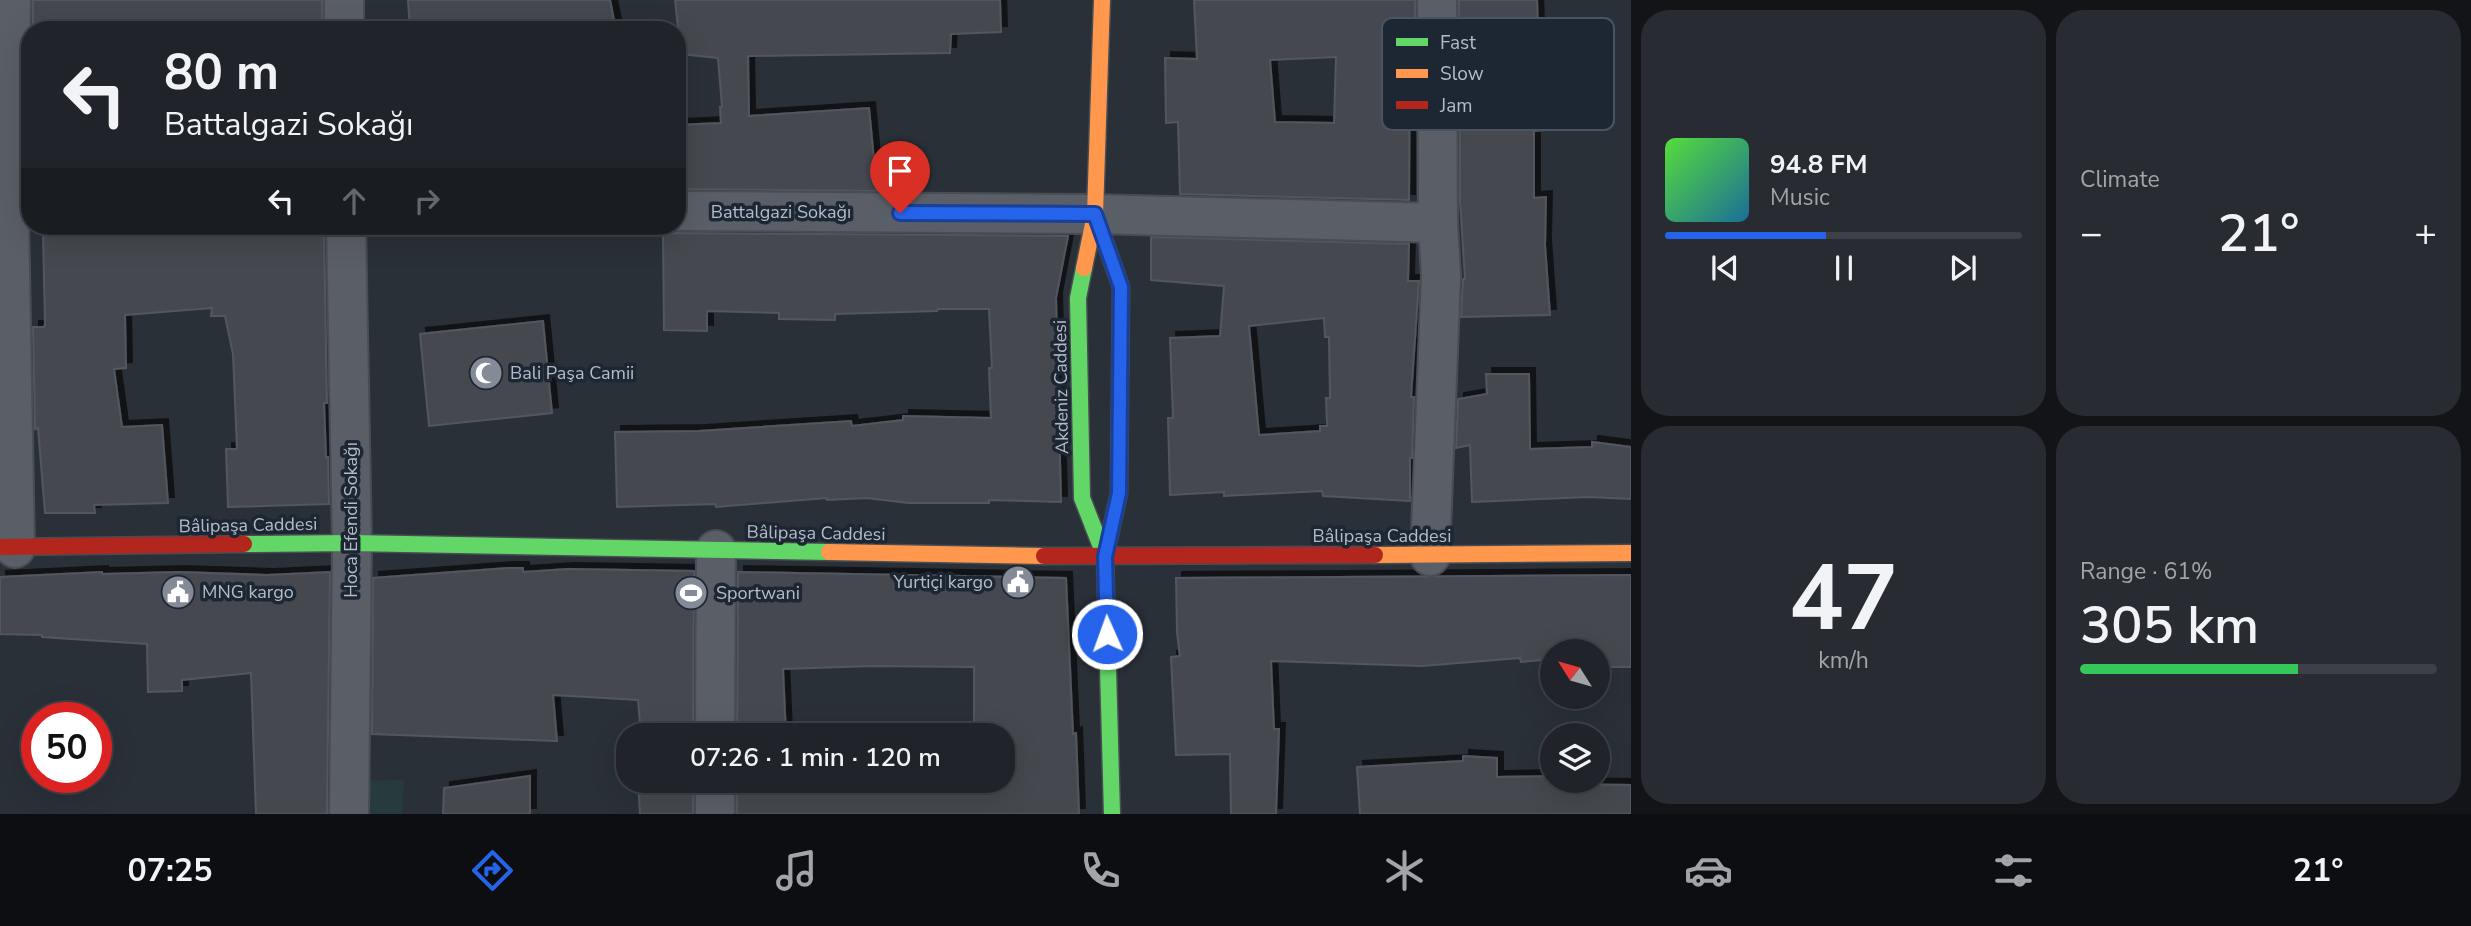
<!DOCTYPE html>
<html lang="en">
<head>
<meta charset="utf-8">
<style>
	body { margin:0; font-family:"Nunito Sans",sans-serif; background:#282c32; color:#f1f3f6; height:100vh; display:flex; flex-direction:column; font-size:26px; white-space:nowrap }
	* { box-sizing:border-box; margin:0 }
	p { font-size:23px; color:#a2a4a8 }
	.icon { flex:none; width:38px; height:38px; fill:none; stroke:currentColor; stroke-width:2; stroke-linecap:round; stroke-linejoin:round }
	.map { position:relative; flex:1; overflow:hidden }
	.details { display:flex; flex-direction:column; gap:10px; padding:10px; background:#121417; width:840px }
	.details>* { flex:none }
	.guide { position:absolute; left:21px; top:21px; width:665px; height:214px; border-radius:28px; box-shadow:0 7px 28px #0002,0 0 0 2px #3d4147; background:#20242a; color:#f1f3f6; overflow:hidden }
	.needle { width:46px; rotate:307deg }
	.tools { position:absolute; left:1540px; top:639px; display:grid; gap:14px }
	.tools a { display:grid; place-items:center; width:70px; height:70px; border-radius:50%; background:#20242a; box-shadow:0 7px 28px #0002,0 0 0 2px #3d4147; font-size:35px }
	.speed { position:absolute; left:21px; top:702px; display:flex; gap:14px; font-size:35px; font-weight:700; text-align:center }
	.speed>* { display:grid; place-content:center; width:91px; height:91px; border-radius:50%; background:#20242a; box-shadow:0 7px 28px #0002,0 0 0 2px #3d4147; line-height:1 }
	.speed .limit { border:10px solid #d22; background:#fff; color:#111 }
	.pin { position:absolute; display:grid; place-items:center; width:60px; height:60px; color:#fff; margin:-72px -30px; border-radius:50% 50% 50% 0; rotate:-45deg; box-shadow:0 0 7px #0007 }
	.pin .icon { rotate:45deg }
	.me { position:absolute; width:77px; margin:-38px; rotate:358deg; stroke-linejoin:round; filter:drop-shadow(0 0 5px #0008) }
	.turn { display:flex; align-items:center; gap:24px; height:147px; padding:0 28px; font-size:32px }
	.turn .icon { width:91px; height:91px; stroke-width:2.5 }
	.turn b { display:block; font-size:49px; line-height:60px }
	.lanes { display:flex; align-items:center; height:66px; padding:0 28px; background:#0003; justify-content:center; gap:35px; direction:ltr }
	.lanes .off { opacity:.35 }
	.big { font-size:52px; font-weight:600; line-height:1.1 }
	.details .card { flex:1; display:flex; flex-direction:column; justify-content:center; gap:10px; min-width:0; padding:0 24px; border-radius:28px; background:#282c32 }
	.details .dial { align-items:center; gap:0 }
	.dial b { font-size:91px; line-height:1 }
	.song { display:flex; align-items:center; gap:21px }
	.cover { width:84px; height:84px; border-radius:10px; background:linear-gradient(135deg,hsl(110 70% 55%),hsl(200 70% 35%)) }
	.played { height:7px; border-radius:4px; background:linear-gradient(90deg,#2563eb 45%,#3d4147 45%) }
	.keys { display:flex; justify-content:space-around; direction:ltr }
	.heat { display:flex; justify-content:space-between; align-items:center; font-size:38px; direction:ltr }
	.charge { height:10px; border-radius:5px; background:linear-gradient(90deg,#34c759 61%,#3d4147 0) }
	.details .tiles { flex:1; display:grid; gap:10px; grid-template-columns:repeat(2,1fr) }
	.trip { position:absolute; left:616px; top:723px; width:399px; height:70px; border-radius:28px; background:#20242a; box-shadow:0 7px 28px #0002,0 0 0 2px #3d4147; font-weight:600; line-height:70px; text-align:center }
	.menu { display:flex; height:112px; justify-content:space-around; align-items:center; background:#0d0e11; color:#a2a4a8 }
	.menu .icon { width:49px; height:49px }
	.menu .current { color:#2563eb }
	.menu b { font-size:32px; color:#f1f3f6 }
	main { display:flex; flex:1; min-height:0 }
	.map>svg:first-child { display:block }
</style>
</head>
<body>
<main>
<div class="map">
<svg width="1631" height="814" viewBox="0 0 1631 814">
	<defs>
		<filter id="shadow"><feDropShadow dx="6" dy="-6" stdDeviation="0" flood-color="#0009"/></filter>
	</defs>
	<rect width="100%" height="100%" fill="#2a3038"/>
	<!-- green -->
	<path fill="#273a3e" d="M404,780l-2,34h-47l-1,-33z"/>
	<!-- building -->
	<path fill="#444950" stroke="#52575f" stroke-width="2" fill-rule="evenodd" filter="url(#shadow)" d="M33,0h289v29l-84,-2v3h-205z
		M408,0h202l6,30h-206z
		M675,0h325l1,32 -50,2 -1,19 -202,3 1,60 120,-8 8,83 -200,-2v-64l44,-2 -1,-16h2l-4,-49 -37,-4z
		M1194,0h221v43h-5l-1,157 -229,-6 -2,-72 -12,1 -1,-65 32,1zM1336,57l-2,66 -59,-1 -5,-62z
		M1459,0h78l1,28h9l-3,102 -10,1v67l12,-1 -1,48 5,70 -89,2 2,-38h2l-5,-78z
		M324,228l3,175h-3l2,54h2l1,47 -101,3 -2,-58h11l-4,-95 -8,-38h-14l1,-8 -87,7 1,53 -12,1 8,58 40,-2 6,78 -74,2 1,8h-50l-7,-85 -3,1 -2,-102h11l1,-3 -2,-92h177z
		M677,233l391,3 -12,62 5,204 -72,-2v3h-81l-41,-5 -40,2v-2l-111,9 -1,-3 -98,3 -2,-75 84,-1 152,-10 1,5 51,-6v-4l88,2 -2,-50h3l-3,-59h-51l-1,2 -102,3v6l-56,-1v-6l-72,-2v20l-43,-1 -1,-96z
		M1151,237l258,7 -1,37h11l-8,116h3l-2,61h-2v43l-87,-5 -1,-5 -98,5v-4l-54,3 -2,-77h5l-3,-80 50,-2 4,-50 -73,-6zM1324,318l1,19h4l1,61h-4l1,28h-7v5l-61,4 -10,-109z
		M543,321l9,92 -123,13 -9,-92z
		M1486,374h43l1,75 62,-2v-5l39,5v52l-42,-2 -117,5 -2,-57 -14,3 2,-49 29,-5z
		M508,568h15v4l45,-3 126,2 -1,164h-52l-3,-35 -85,-5 4,46 -185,-7 1,-156z
		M102,572v2l77,-2 88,3 63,-3 -3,242h-71l-5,-141 -69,7v11l-34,1 -1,-48 -105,-7v-2l-42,-1v-57z
		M738,572l328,6 7,156 3,-1 3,81h-342v-34h266v-45h-29v-68l-101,-1 -90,3 3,66h-49z
		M1631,575v92h-33v-16h-46v8l-31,3 -1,-4 -98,8 -151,-5 3,68h5l-3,85h-45l-1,-60 -54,1 -5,-98 9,-1 -3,-23 -1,-55z
		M1463,756l34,2v19l55,-1 2,8 77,1v29h-271l-3,-47 106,-6z
		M530,776v38h-87l1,-26z
		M638,780h55v34h-53z"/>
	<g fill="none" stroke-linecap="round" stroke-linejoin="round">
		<defs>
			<path id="street" d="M11,0l-2,214 6,334
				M344,0v30
				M677,211l418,3 343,9
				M346,226l6,317 -3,271
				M1430,556l11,-281 -3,-52 -1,-223
				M715,735l1,-185
				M715,814v-34"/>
			<path id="fast" d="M1095,214l26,73 -2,206 -14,64 7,257
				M1084,268l-6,30 4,200 23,59
				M244,544l108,-1 477,9"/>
			<path id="slow" d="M1084,268l11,-54 7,-214
				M829,552l215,4
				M1375,555l256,-2"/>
			<path id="jam" d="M0,547l244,-3
				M1044,556l331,-1"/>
		</defs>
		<!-- street casing -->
		<use href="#street" stroke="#484c53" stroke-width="42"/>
		<!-- fast casing -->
		<use href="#fast" stroke="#484c53" stroke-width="19"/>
		<!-- slow casing -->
		<use href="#slow" stroke="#484c53" stroke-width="19"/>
		<!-- jam casing -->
		<use href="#jam" stroke="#484c53" stroke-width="19"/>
		<!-- street -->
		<use href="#street" stroke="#5a5e66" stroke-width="38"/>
		<!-- fast -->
		<use href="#fast" stroke="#63d668" stroke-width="16"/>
		<!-- slow -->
		<use href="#slow" stroke="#ff974d" stroke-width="16"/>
		<!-- jam -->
		<use href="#jam" stroke="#b3261e" stroke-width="16"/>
	</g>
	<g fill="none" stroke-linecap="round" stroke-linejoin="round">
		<defs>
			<path id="route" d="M900,213l195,1 26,73 -2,206 -14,64 2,77"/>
		</defs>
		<!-- route casing -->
		<use href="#route" stroke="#184099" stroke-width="18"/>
		<!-- route -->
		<use href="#route" stroke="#2563eb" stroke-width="12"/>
	</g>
	<!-- icons -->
	<defs>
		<symbol id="mosque-disc" viewBox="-11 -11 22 22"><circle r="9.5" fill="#848b96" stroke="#1d2633"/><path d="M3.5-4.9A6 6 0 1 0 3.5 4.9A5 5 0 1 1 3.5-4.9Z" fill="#fff"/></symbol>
		<symbol id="civic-disc" viewBox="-11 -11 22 22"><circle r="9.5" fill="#848b96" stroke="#1d2633"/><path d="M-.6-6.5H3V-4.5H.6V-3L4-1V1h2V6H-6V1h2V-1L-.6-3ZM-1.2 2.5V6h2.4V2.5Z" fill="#fff"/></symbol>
		<symbol id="stadium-disc" viewBox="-11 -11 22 22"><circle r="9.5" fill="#848b96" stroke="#1d2633"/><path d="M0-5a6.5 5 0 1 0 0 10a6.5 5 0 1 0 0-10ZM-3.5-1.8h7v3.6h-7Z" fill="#fff"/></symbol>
	</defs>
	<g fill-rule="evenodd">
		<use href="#mosque-disc" x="467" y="354" width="38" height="38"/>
		<use href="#civic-disc" x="999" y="563" width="38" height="38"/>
		<use href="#civic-disc" x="159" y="573" width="38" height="38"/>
		<use href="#stadium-disc" x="672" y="574" width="38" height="38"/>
	</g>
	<g text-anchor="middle" stroke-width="7" stroke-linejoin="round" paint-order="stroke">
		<!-- street labels -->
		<g font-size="18" fill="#b4bcc9" stroke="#1d2633">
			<text x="781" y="218">Battalgazi Sokağı</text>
			<text transform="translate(1061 387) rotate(-91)" y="6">Akdeniz Caddesi</text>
			<text transform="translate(351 520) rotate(-90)" y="6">Hoca Efendi Sokağı</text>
			<text transform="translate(248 525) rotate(-1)" y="6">Bâlipaşa Caddesi</text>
			<text transform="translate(816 533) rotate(1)" y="6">Bâlipaşa Caddesi</text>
			<text x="1382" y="542">Bâlipaşa Caddesi</text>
		</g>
		<!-- poi labels -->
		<g font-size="18" fill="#b4bcc9" stroke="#1d2633" text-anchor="start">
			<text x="510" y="379">Bali Paşa Camii</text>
			<text x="993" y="588" text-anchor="end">Yurtiçi kargo</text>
			<text x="202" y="598">MNG kargo</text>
			<text x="716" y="599">Sportwani</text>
		</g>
	</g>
	<!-- legend -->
	<rect x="1382" y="18" width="232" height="112" rx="10" fill="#1d2633" stroke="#4a5360" stroke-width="2"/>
	<rect x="1396" y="38" width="32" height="8" fill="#63d668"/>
	<rect x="1396" y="69" width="32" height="9" fill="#ff974d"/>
	<rect x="1396" y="101" width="32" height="8" fill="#b3261e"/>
	<g font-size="19" fill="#b4bcc9">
		<text x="1440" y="49">Fast</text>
		<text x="1440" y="80">Slow</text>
		<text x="1440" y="112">Jam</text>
	</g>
</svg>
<div class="tools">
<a><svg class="needle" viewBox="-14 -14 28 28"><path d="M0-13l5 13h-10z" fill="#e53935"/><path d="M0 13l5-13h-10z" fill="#a2a4a8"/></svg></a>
<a><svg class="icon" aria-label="layers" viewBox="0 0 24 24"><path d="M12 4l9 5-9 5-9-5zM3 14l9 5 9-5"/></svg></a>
</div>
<div class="speed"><div class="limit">50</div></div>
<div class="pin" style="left:900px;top:213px;background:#d93025"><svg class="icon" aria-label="arrive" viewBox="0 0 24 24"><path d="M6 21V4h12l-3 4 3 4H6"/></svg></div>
<svg class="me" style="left:1107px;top:634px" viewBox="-20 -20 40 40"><circle r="17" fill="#2563eb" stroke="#fff" stroke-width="3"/><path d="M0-11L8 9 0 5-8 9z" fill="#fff"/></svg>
<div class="trip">07:26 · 1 min · 120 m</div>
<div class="guide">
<div class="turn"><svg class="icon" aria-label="left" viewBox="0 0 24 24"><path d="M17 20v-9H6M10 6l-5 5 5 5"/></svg><div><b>80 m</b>Battalgazi Sokağı</div></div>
<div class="lanes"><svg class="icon" aria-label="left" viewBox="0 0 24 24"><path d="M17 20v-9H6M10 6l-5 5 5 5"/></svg><svg class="icon off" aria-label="ahead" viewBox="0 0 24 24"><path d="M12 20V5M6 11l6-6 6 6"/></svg><svg class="icon off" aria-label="right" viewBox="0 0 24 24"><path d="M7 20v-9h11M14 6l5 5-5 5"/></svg></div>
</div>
</div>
<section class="details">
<div class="tiles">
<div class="card">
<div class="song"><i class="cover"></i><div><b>94.8 FM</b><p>Music</p></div></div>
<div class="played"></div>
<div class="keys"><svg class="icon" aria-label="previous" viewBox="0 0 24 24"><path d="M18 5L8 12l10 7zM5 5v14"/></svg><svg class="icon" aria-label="pause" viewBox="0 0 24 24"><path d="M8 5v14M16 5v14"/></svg><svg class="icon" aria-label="next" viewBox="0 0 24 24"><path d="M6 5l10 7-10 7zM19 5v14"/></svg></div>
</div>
<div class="card"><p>Climate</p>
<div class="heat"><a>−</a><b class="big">21°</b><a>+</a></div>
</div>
<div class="card dial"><b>47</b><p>km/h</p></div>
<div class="card"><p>Range · 61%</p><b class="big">305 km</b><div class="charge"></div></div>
</div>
</section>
</main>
<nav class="menu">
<b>07:25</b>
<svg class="icon current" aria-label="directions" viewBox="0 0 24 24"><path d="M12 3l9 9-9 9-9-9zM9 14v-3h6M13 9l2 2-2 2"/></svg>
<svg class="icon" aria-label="music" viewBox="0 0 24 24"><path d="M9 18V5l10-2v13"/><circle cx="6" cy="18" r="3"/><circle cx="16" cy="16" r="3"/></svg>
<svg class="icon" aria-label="phone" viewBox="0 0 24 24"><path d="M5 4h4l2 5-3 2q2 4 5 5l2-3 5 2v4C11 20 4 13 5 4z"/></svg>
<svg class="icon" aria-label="climate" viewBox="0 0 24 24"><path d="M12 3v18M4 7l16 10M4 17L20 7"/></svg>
<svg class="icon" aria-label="car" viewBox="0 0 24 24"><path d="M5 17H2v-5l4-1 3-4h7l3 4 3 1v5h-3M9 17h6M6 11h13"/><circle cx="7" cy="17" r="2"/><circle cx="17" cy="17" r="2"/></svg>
<svg class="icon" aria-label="filters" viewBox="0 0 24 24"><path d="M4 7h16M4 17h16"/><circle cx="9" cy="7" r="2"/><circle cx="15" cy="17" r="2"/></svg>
<b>21°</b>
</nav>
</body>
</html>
